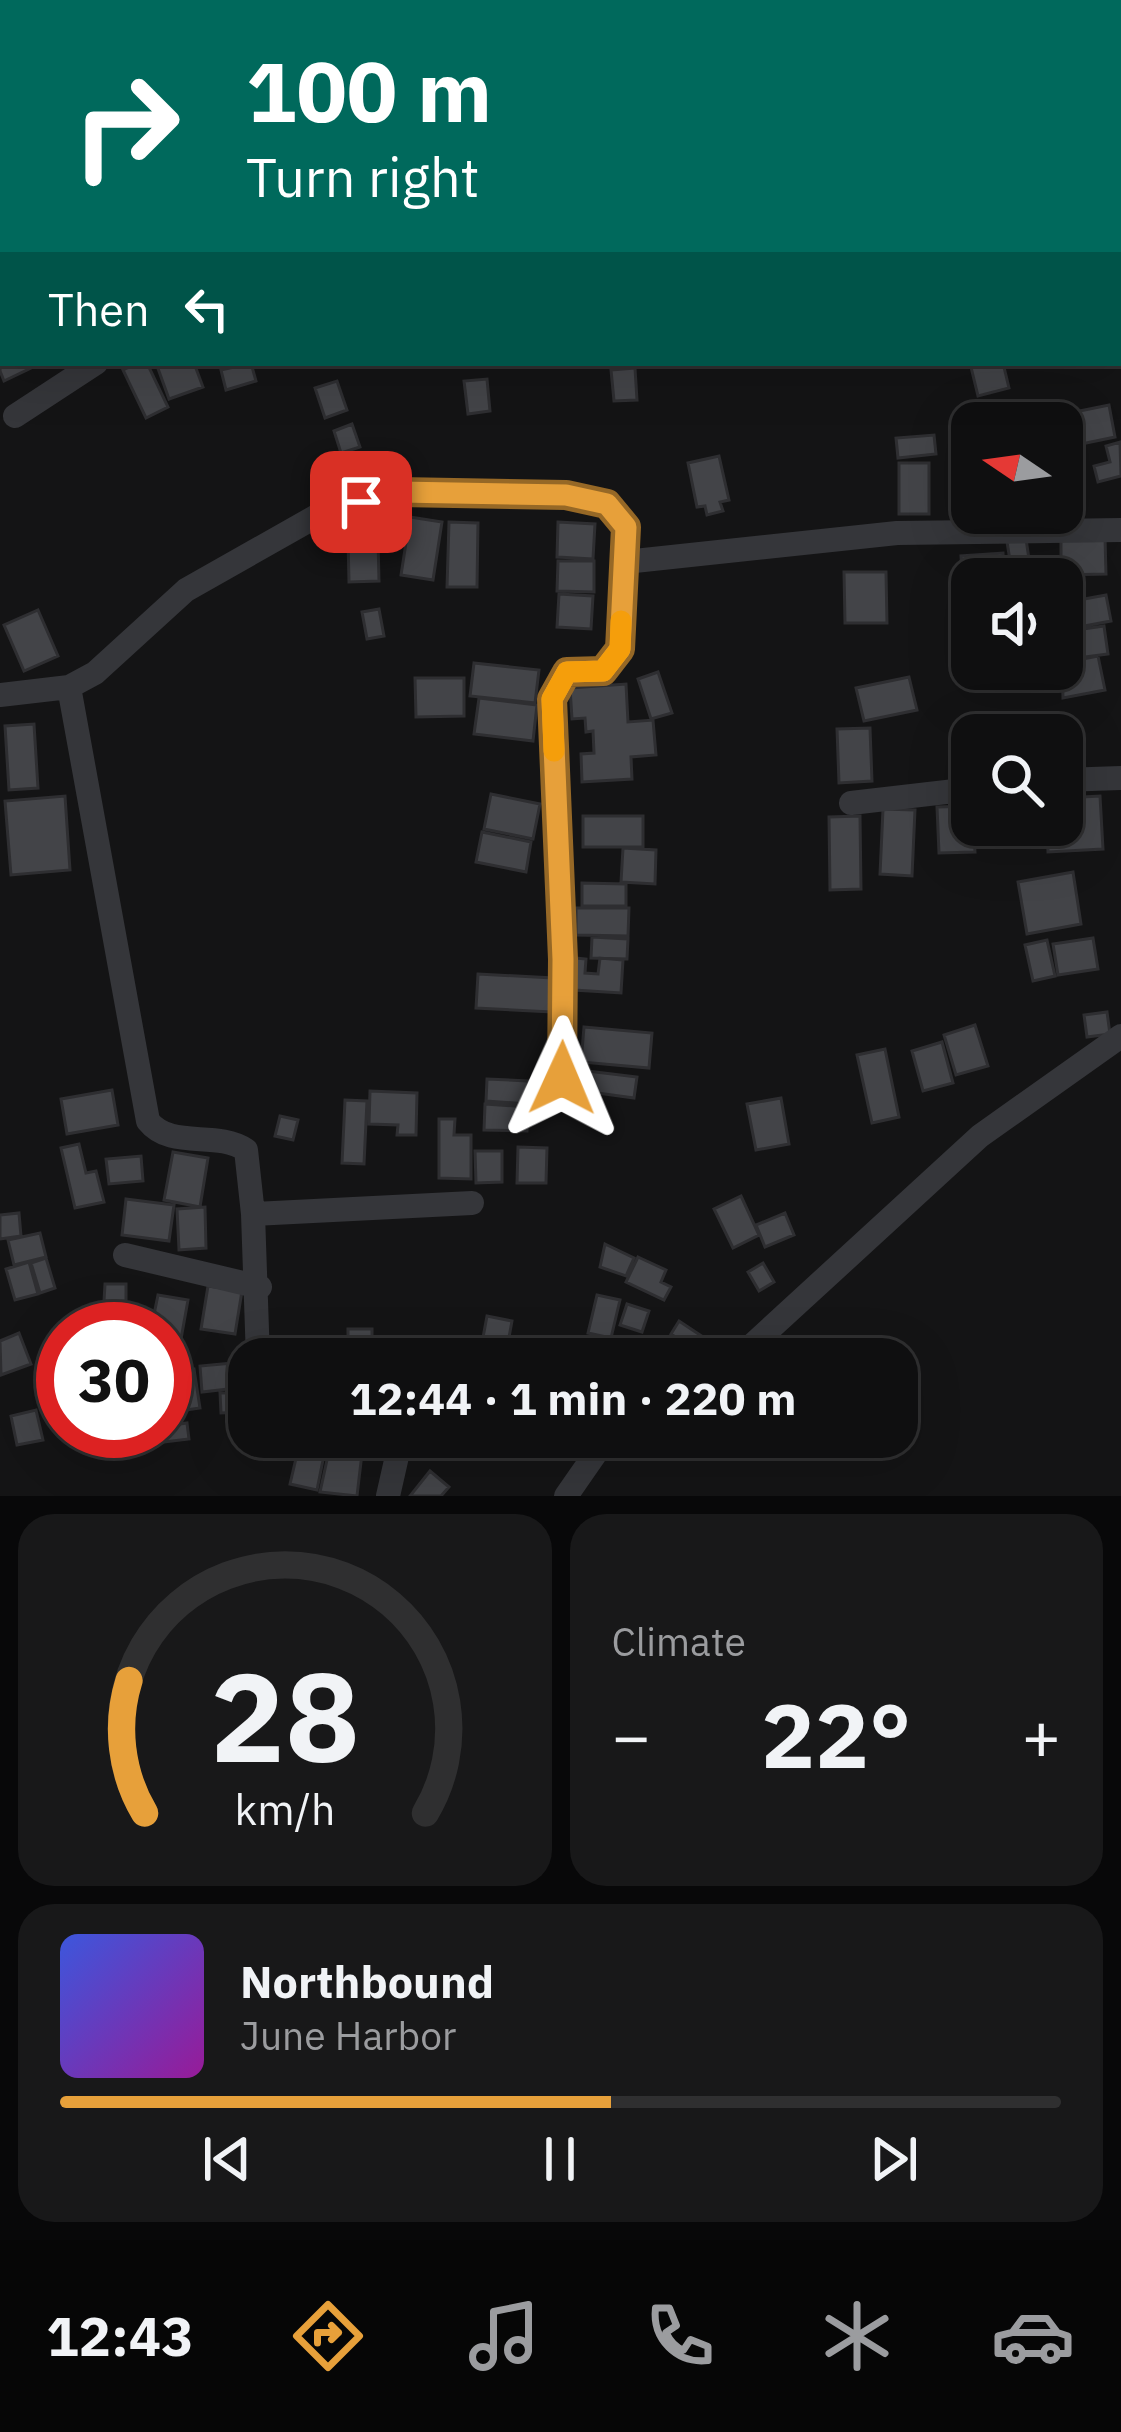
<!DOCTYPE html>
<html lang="en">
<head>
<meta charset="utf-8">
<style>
	body { margin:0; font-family:"IBM Plex Sans",sans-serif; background:#181819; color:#f1f3f6; height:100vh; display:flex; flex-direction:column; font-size:45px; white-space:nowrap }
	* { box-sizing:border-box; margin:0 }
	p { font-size:39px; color:#9b9c9f }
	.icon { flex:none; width:66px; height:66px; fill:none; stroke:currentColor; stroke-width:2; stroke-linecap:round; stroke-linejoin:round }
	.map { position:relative; height:1496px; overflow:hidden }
	.side { display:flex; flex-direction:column; gap:18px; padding:18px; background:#080809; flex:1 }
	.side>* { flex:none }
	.top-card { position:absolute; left:0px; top:0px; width:1122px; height:366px; box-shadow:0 12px 48px #0002,0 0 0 3px #2f2f30; background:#00695c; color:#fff; overflow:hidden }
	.needle { width:78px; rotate:283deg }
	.buttons { position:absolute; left:951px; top:402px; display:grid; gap:24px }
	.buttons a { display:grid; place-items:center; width:132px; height:132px; border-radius:24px; background:#0f0f10; box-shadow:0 12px 48px #0002,0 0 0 3px #2f2f30; font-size:60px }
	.speed { position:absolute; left:36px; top:1302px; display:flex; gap:24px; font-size:60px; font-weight:700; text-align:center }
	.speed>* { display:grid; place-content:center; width:156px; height:156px; border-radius:50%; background:#0f0f10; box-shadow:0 12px 48px #0002,0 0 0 3px #2f2f30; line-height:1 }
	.speed .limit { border:18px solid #d22; background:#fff; color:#111 }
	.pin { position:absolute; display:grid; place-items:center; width:102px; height:102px; color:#fff; margin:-51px; border-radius:24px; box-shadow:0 6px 18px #0006 }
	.me { position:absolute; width:132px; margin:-66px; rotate:1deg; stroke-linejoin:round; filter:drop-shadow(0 0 9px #0008) }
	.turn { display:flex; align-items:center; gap:42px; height:252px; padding:0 48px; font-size:54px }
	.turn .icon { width:156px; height:156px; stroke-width:2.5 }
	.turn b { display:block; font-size:84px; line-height:102px }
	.then { display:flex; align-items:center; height:114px; padding:0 48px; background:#0003; gap:24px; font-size:45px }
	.big { font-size:90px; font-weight:800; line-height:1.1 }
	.side .widget { flex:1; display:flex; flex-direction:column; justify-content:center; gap:18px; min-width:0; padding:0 42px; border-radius:36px; background:#181819 }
	.side .dial { align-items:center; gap:0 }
	.dial svg { height:312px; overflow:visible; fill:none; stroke:#2f2f30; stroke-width:7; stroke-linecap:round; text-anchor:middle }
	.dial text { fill:#f1f3f6; stroke:none }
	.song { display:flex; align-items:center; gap:36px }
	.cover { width:144px; height:144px; border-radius:18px; background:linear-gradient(135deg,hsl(230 70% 55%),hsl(300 70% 35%)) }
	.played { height:12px; border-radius:6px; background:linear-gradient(90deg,#e7a03a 55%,#2f2f30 55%) }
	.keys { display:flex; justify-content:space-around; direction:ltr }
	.heat { display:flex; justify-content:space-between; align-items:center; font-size:66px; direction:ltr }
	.side .tiles { flex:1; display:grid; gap:18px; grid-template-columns:1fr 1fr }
	.widget:last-child { grid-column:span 2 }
	.trip { position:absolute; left:228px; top:1338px; width:690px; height:120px; border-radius:36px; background:#0f0f10; box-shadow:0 12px 48px #0002,0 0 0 3px #2f2f30; font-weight:800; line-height:120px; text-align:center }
	.tabs { display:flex; height:192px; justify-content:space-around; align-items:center; background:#060606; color:#9b9c9f }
	.tabs .icon { width:84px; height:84px }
	.tabs .on { color:#e7a03a }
	.tabs b { font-size:54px; color:#f1f3f6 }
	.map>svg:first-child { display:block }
</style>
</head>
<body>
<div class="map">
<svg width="1121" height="1496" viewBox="0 0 1121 1496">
	<rect width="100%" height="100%" fill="#141415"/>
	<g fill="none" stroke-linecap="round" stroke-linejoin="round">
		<!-- stream -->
		<path stroke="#2d353a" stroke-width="8" d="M193,3l9,-3
			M0,64l3,-1"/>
	</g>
	<!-- building -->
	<path fill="#434448" stroke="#2e2e31" stroke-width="3" d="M3,322v41l30,4 -29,14 -4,-10z
		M138,363h9l21,44 -22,11 -23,-48z
		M156,363h38l9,24 -34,12z
		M251,363l5,18 -30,9 -5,-20z
		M970,363h33l6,25 -31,8z
		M635,368l2,32 -23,1 -3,-31z
		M487,379l3,32 -22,3 -4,-33z
		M337,381l10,29 -22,8 -10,-30z
		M1109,405l6,32 -48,10 -7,-32z
		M352,424l8,23 -19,6 -7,-22z
		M934,435l2,19 -38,4 -2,-20z
		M1120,442l1,34 -23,6 -4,-16 16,-4 -4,-16z
		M719,456l10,44 -9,2 3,9 -16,4 -2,-9 -8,1 -9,-44z
		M899,463h30v51h-30z
		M410,517l32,5 -9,58 -32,-5z
		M449,522l29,1 -1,64h-30z
		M558,522l37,2 -2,35 -36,-2z
		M1105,537l1,37 -45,1v-37z
		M378,539l1,42 -30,1 -1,-42z
		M1026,539l6,40h-19l-6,-37z
		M1003,553l1,26h-32v12l-9,1 -2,-36z
		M558,561h36v31l-37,-1z
		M844,572h42l1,51h-42z
		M559,594l34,2 -2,33 -34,-2z
		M1106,595l5,26 -32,6 -2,-11 -13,2 -2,-15z
		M379,609l5,27 -17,3 -5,-27z
		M38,610l20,46 -34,15 -20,-46z
		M1104,626l4,28 -46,6v-28z
		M1098,656l7,34 -42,8 -1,-35z
		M474,663l65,7 -4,33 -65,-7z
		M658,672l14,41 -21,6 -13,-40z
		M909,677l8,33 -53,11 -8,-33z
		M415,678h49v38l-48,1z
		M626,684l2,38 25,-2 3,35 -25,2 1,22 -50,3 -1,-28 13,-1 -1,-22 -7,1 -1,-14 -13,1 -2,-31z
		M479,698l58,7 -4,36 -59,-7z
		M34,724l4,64 -29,2 -4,-64z
		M870,728l2,53 -33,2 -2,-54z
		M491,794l49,10 -7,35 -49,-10z
		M65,796l5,74 -59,5 -6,-74z
		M1100,796l3,53 -55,3 -1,-27h15v-27z
		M972,806l3,46 -36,1 -2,-46z
		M883,809l32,1 -3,66 -32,-2z
		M583,816h60v31h-60z
		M860,816l1,73 -31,1 -1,-73z
		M482,832l49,10 -5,30 -50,-10z
		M623,848l33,2 -1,34 -34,-2z
		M1073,872l8,52 -54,10 -9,-52z
		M582,883l44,1v22h-44z
		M576,908h53l-1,28 -52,-1z
		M592,937l36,2 -1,20 -36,-1z
		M1093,938l5,31 -40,6 -5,-31z
		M1047,940l8,36 -22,5 -8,-36z
		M576,958l10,1 -1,14 13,1 2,-16 23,2 -2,33 -47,-3z
		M478,974l75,4 -2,34 -75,-4z
		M1107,1012l3,22 -23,3 -3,-22z
		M975,1025l13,41 -32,9 -12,-40z
		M584,1027l68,6 -3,35 -68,-6z
		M942,1042l11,41 -30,8 -11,-40z
		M885,1049l14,68 -27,6 -15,-68z
		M571,1069l66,8 -3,21 -66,-9z
		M487,1079l41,2v23l-42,-3z
		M112,1090l6,35 -51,9 -6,-35z
		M370,1091l47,2 -1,42h-19l1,-10 -29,-1z
		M781,1098l8,46 -33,6 -9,-46z
		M345,1100l22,1 -3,63 -22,-1z
		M485,1104l44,3 -2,24 -43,-1z
		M280,1116l18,4 -5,20 -18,-4z
		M439,1119h16l-1,16h17v44l-32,-1z
		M79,1144l7,29 10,-2 8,31 -29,6 -14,-60z
		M518,1147l29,1 -1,35h-29z
		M475,1151h27v31l-26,1z
		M173,1152l35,6 -8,49 -36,-7z
		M141,1156l2,25 -34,3 -3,-25z
		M741,1196l18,39 -26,13 -19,-39z
		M126,1199l48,6 -5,36 -47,-6z
		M205,1207l1,41 -27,2 -2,-41z
		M19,1213l2,23 -21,3v-24z
		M785,1213l9,22 -29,12 -9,-22z
		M40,1233l6,24 -32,8 -6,-25z
		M605,1244l29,14 -8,18 -26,-9z
		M638,1257l28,13 -5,12 10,5 -7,13 -38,-18z
		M46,1258l9,30 -15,5 -9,-30z
		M29,1262l9,32 -23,6 -9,-31z
		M763,1263l11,19 -15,9 -11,-19z
		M105,1284h21v17h-22z
		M208,1286l34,5 -7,43 -34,-5z
		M158,1295l30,5 -10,56 -13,-3v-24h-14z
		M597,1295l23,5 -9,38 -23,-5z
		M627,1304l22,7 -7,21 -22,-7z
		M487,1316l25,5 -7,38h-26z
		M679,1321l30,20 -8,13 -30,-20z
		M348,1329h24v17h-11v13h-13z
		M19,1333l12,31 -30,11 -1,-34z
		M244,1362l2,25 -44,5 -2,-26z
		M194,1369l6,39 -28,4 -6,-38z
		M220,1393h21v19l-20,1z
		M36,1410l7,30 -26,5 -6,-29z
		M187,1423l2,16 -59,7 -2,-15h37v-5z
		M297,1437h32l-4,21 -31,-6z
		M332,1437l31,8 -6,51 -37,-4z
		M297,1454l26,6 -6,30 -27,-6z
		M430,1471l19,16 -8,9h-31z"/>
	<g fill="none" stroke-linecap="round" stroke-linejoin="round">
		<!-- minor -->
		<path stroke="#35363a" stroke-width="24" d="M827,0l1,3
			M286,3l8,-3
			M0,88l3,-1
			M1119,263l2,3
			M15,416l81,-53
			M69,687l79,434c23,29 68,9 98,29l7,64
			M0,695l69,-8 26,-14 91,-83 136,-77 77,-21 167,3 41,9 19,23 -1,35 272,-29 224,-3
			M1062,780l59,-2
			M851,803l121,-14
			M562,1078l1,-119 -11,-260 15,-27 36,-1 17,-22 5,-87
			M125,1255l135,32
			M258,1359l-5,-145 219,-11
			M737,1359l243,-223 141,-100
			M380,1437l20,6 21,-6
			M562,1437l36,13
			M388,1496l12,-53
			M566,1496l32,-46 20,-13"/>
	</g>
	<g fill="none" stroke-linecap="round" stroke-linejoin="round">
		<defs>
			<path id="route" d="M361,502l38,-10 167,3 41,9 19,23 -6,122 -17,22 -36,1 -15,27 11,260 -1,119"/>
		</defs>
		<!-- route casing -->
		<use href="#route" stroke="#966826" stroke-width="30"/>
		<!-- route -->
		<use href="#route" stroke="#e7a03a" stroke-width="21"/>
		<!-- slow -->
		<path stroke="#f59e0b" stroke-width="21" d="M554,751l-2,-52 15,-27 36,-1 17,-22 1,-28"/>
	</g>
</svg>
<div class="buttons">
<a><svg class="needle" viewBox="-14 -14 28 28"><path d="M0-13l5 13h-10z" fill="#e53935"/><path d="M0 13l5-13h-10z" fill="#9b9c9f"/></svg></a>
<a><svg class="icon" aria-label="sound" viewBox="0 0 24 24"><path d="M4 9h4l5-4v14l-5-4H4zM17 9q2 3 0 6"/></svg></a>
<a><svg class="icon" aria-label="search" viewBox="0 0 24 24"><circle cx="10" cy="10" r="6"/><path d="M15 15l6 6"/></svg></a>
</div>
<div class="speed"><div class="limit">30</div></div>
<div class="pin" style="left:361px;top:502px;background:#d93025"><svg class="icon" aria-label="arrive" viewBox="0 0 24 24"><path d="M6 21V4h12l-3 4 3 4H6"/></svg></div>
<svg class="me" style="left:562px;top:1078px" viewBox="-20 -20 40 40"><path d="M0-17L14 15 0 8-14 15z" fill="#e7a03a" stroke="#fff" stroke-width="4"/></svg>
<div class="trip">12:44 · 1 min · 220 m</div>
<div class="top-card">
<div class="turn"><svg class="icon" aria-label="right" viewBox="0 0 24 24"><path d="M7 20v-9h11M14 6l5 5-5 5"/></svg><div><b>100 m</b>Turn right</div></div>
<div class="then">Then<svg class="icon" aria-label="left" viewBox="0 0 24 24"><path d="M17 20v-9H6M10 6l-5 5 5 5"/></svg></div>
</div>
</div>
<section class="side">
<div class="tiles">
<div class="widget dial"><svg viewBox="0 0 100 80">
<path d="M14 69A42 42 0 1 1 86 69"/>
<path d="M14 69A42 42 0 0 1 10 35" stroke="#e7a03a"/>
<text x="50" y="56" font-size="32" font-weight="700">28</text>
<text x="50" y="72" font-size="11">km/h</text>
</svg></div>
<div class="widget"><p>Climate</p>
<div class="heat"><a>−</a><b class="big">22°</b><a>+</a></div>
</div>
<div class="widget">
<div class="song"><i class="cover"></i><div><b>Northbound</b><p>June Harbor</p></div></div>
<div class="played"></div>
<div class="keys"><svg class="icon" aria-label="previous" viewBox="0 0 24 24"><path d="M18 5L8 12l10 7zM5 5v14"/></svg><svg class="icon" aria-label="pause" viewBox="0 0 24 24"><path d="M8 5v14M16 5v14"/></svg><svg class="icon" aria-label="next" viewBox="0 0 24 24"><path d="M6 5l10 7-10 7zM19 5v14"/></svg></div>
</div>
</div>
</section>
<nav class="tabs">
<b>12:43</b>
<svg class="icon on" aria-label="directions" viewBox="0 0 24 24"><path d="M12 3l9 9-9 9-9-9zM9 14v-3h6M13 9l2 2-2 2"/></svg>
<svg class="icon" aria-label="music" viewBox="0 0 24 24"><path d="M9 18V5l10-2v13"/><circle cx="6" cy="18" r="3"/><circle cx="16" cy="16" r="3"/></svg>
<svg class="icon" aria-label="phone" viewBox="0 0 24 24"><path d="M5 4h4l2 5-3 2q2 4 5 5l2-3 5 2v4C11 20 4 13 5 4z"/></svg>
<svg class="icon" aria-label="climate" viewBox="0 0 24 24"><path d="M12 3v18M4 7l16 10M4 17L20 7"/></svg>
<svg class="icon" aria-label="car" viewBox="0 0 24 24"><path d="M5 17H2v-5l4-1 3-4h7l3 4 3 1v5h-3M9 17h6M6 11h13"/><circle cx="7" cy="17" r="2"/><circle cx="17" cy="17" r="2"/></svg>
</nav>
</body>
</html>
